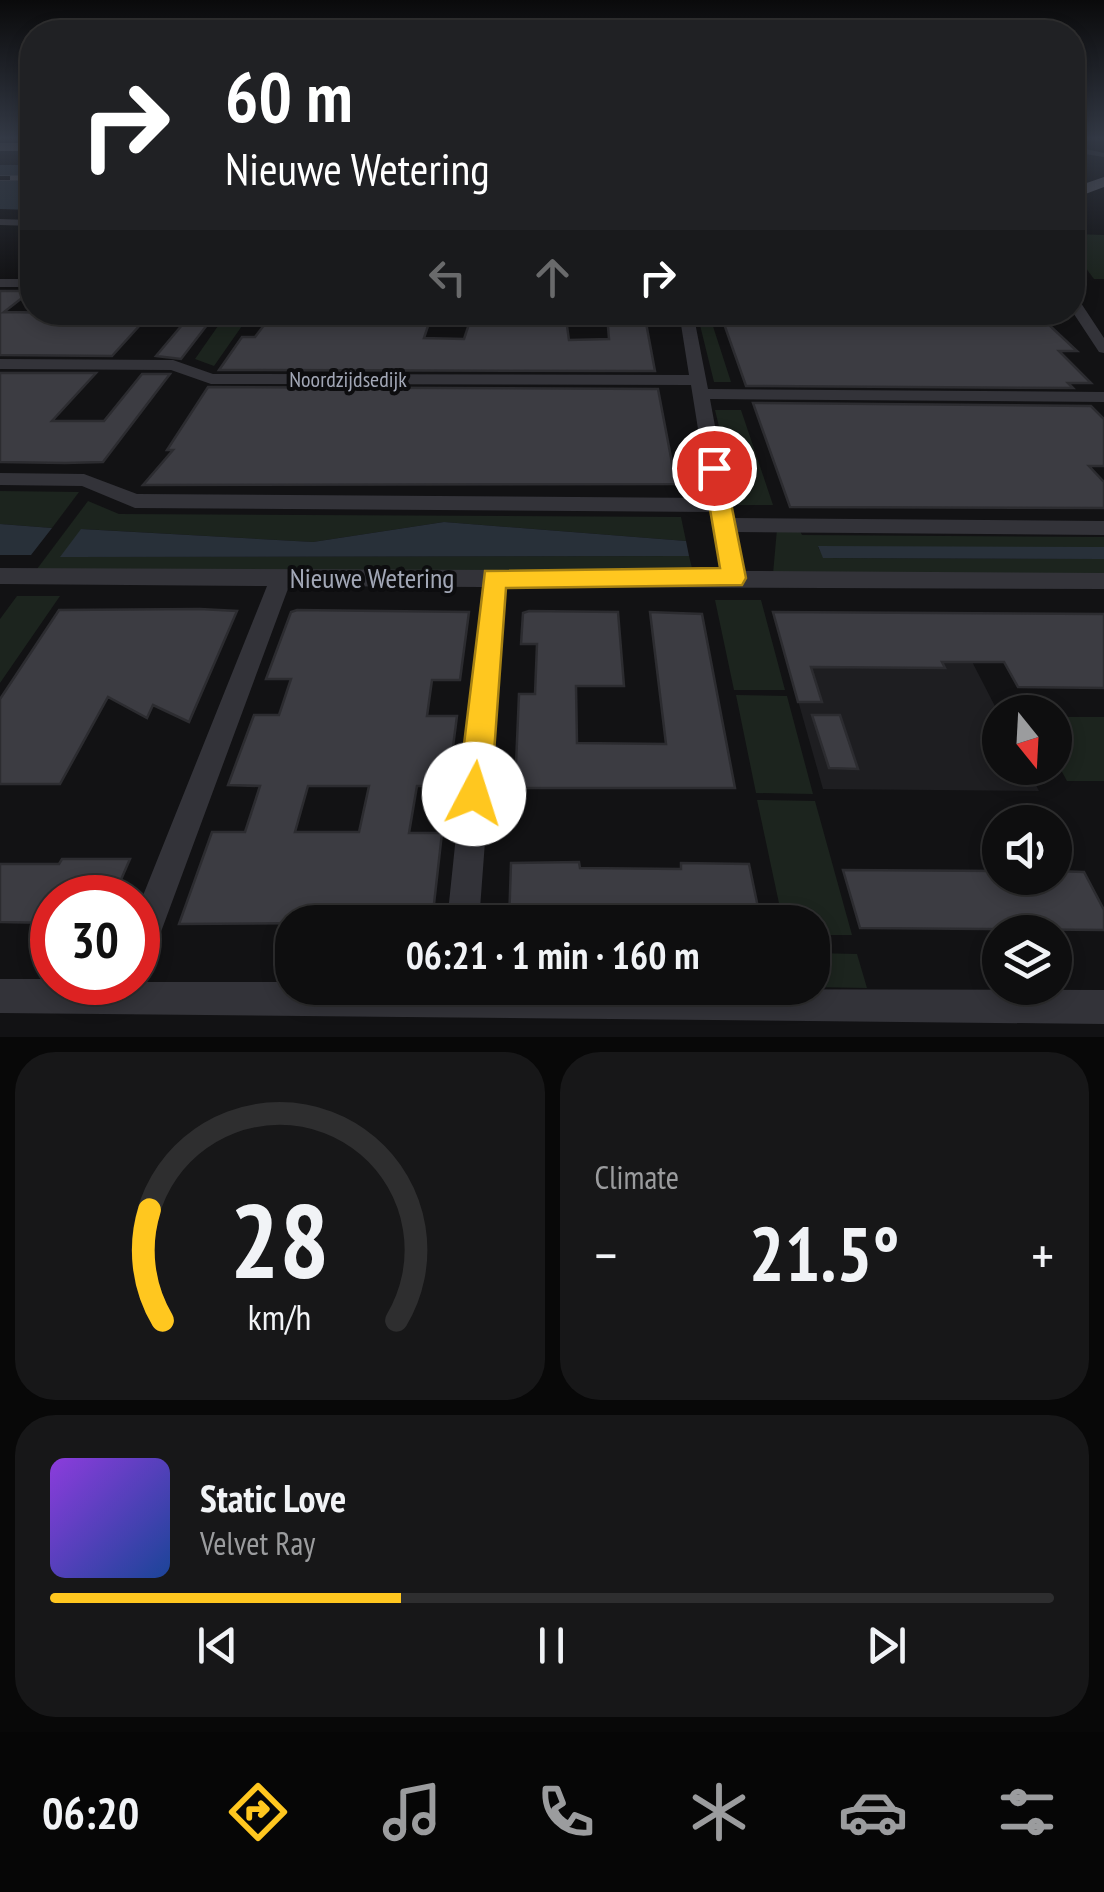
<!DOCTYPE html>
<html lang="en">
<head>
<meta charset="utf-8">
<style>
	body { margin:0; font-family:"PT Sans Narrow",sans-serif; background:#171718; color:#f1f3f6; height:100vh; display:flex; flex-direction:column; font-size:38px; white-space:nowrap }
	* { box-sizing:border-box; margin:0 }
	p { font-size:32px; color:#9b9c9e }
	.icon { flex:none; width:55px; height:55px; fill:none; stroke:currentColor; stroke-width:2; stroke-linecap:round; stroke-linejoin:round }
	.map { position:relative; height:1037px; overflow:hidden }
	.sheet { display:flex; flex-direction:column; gap:15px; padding:15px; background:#080808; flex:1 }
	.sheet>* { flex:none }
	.banner { position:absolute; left:20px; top:20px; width:1065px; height:305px; border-radius:40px; box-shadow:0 5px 15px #0003,0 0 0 2px #2e2e2f; background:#202124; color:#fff; overflow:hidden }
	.needle { width:65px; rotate:162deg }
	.buttons { position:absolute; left:982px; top:695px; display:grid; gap:20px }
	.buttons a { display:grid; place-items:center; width:90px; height:90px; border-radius:50%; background:#0e0e0f; box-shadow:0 5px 15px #0003,0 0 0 2px #2e2e2f; font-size:50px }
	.speed { position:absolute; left:30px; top:875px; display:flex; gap:20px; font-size:50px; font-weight:700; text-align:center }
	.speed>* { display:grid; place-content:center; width:130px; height:130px; border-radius:50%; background:#0e0e0f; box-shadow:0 5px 15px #0003,0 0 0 2px #2e2e2f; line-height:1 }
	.speed .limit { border:15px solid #d22; background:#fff; color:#111 }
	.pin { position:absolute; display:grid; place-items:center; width:85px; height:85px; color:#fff; margin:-42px; border:5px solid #fff; border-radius:50%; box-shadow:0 2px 10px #0007 }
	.me { position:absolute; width:110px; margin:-55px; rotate:5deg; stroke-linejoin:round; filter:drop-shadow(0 0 8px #0008) }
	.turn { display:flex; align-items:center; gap:35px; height:210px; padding:0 40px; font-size:45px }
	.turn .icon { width:130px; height:130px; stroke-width:2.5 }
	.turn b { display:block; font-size:70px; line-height:85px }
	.lanes { display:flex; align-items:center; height:95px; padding:0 40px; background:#0003; justify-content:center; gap:50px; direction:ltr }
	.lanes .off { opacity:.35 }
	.big { font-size:75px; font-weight:700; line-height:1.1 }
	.sheet .card { flex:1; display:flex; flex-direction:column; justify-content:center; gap:15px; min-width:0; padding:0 35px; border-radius:40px; background:#171718 }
	.sheet .dial { align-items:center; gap:0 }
	.dial svg { height:260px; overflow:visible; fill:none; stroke:#2e2e2f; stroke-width:7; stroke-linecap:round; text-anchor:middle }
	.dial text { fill:#f1f3f6; stroke:none }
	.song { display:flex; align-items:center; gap:30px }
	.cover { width:120px; height:120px; border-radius:15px; background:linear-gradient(135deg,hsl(270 70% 55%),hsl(220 70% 35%)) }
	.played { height:10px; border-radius:5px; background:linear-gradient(90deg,#ffc71f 35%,#2e2e2f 35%) }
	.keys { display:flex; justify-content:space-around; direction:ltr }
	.heat { display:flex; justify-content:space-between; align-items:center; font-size:55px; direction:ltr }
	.sheet .tiles { flex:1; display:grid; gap:15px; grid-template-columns:1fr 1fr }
	.card:last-child { grid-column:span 2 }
	.trip { position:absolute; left:275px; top:905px; width:555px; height:100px; border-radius:40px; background:#0e0e0f; box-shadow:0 5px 15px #0003,0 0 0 2px #2e2e2f; font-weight:700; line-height:100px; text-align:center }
	.tabs { display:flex; height:160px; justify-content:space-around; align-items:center; background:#060606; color:#9b9c9e }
	.tabs .icon { width:70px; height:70px }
	.tabs .current { color:#ffc71f }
	.tabs b { font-size:45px; color:#f1f3f6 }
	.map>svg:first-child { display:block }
</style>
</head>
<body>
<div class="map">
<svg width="1104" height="1037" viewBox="0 0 1104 1037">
	<rect width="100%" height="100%" fill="#121214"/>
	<!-- built -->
	<path fill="#1e1e21" d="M773,612l174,1 53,103v52h27l12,23 -216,-2z"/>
	<!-- green -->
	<path fill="#1c241e" d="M1073,234l31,1v44h-10l-21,-28z
		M227,313h24l-37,53 -19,-7z
		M698,317h12l21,65h-17z
		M715,410h26l32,95h-35z
		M0,491l79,1 -27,36 -52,-4z
		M88,501l31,13 562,3 5,24 -242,-19 -131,20 -231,-13 -21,28 628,-1 4,16 -656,-3z
		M777,529h22l3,6 302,2v10h-286l6,11 280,1v17l-331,-2z
		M17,596h43l-60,87v-64z
		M715,600h46l24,90h-51z
		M736,695l51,1 26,98 -57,-1z
		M1055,717h49v64h-37l-12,-22z
		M757,800l58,1 37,134h-39l-1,-13h-29z
		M813,953l44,1 10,34 -54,-1z"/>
	<!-- water -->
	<path fill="#283039" d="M0,165h32v45l-32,-1z
		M444,522l242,19 3,15 -629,1 21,-28 232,13z
		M0,524l52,4 -21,27h-31z
		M818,546l286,1v12l-281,-1z"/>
	<!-- building -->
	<path fill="#3c3c42" stroke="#2c2c30" stroke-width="2.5" fill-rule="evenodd" d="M0,291h31l-27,21 146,2 -38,42 -112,-1z
		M193,312h24l-36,47 -25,-3z
		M274,312h155l-2,5h4l-7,21 40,1 9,-27h92l4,28 40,-1 -2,-25 37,-2 11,59 -436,-1 23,-33h13z
		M723,321l323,1 31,29h-18l32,32h-23l5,5 -327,-2z
		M0,373h96l-44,48h52l38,-47h28l-67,88 -38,1 -65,-1z
		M208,387l450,2 18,95 -533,1 30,-35h-6z
		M753,403l338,3 13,13v47h-15l15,16v26l-314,-1z
		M200,609l37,2 -48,111 -36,-17 -6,13 -39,-21 -48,87h-60v-85l59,-89z
		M297,610l172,2 -9,68h-28l-5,36h30l-9,70h-31l-8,47h33l-10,89 -253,2 33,-92h33l15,-46 -32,-1 26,-70h25l12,-36h-25l25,-67zM308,786h61l-10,46h-64z
		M529,611l89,1 6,74h-48l1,57 89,1 -16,-132 52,2 33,174h-220l4,-94h16l2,-50h-16l2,-31z
		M773,612l331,2v74l-86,-1 -14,-25h-62l3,6 -134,-1 11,35h-24z
		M812,715h28l18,54 -29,-1z
		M62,859h68l-17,39h-61v25l-52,-1v-58h59z
		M579,862l1,6 101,1v-6l68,1 12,58h-252l2,-59z
		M843,870l157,1v7h55v-7l29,1 20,38v20l-244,-2z"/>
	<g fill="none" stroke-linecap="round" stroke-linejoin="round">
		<!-- street -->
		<path fill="#333339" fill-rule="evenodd" d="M1072,146l32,7v4l-32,-5z
			M0,219l32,1v6l-32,-1z
			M0,279h32v8h-32z
			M1072,296l5,1 27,41v15l-5,-1 -27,-41z
			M679,312h14l15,77 396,3v10l-394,-3 22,119 372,3v14l-369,-3 8,39 361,2v16l-600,-2 -25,335h-32l35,-335 -193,-1 -134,362 -5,12 -12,4v-56l129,-322 -267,-2v-16l721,3 -10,-59 -576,-4 -53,-22 -82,-1v-12l84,1 53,20 572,4 -18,-113 -480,-1 -40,-14 -171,-1v-10l173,1 40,14 476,1z
			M0,979h52v3h240v6l812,2v34l-1104,-11z"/>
		<!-- primary -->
		<path fill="#4f5059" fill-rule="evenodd" d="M0,143h32v8h-32z
			M1104,177v10l-32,12v-11z"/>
		<defs>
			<path id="rail" d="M0,178h32"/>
		</defs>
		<!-- rail casing -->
		<use href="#rail" stroke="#484951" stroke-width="5"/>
		<!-- rail -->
		<use href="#rail" stroke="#0d0d0f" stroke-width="4" stroke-dasharray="10" stroke-linecap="butt"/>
	</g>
	<!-- sky -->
	<linearGradient id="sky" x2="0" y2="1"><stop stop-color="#0a0a0b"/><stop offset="0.49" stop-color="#333945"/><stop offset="1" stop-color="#333945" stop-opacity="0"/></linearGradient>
	<rect width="1104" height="282" fill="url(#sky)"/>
	<!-- route -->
	<path fill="#ffc71f" stroke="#a68114" stroke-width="2.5" d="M714,461l10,7 22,110 -4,7 -236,3 -15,206 -5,11 -12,5 -11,-5 -5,-11 27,-223 235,-3 -17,-100z"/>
	<g text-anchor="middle" stroke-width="8" stroke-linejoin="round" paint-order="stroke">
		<!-- far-street labels -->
		<g font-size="22" fill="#a2a7b6" stroke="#0d0d0f">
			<text x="348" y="387">Noordzijdsedijk</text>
		</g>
		<!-- street labels -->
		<g font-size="28" fill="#a2a7b6" stroke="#0d0d0f">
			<text x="372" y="588">Nieuwe Wetering</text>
		</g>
	</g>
</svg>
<div class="buttons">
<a><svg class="needle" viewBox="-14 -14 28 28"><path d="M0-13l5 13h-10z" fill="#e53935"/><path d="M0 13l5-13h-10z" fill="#9b9c9e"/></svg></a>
<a><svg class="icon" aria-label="sound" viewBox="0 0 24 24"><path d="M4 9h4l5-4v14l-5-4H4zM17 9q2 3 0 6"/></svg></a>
<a><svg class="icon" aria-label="layers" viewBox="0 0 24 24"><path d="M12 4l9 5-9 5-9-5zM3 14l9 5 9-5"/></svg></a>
</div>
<div class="speed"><div class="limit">30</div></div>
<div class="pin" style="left:714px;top:468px;background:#d93025"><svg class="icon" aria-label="arrive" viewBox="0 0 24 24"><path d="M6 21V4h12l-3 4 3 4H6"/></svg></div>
<svg class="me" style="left:474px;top:794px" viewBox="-20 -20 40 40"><circle r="19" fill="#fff"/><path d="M0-13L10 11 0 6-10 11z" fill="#ffc71f"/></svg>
<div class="trip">06:21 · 1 min · 160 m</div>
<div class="banner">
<div class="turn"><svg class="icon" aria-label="right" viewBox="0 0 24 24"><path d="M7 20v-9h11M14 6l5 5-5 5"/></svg><div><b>60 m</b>Nieuwe Wetering</div></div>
<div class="lanes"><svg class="icon off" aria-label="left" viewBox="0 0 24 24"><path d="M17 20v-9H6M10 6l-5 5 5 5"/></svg><svg class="icon off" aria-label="ahead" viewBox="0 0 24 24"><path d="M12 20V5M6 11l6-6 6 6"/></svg><svg class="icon" aria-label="right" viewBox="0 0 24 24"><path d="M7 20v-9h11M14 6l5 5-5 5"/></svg></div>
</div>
</div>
<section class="sheet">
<div class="tiles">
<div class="card dial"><svg viewBox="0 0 100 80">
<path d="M14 69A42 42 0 1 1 86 69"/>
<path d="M14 69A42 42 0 0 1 10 35" stroke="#ffc71f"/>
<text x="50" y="56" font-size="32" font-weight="700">28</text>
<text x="50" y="72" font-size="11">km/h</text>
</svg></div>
<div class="card"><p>Climate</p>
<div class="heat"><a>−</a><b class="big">21.5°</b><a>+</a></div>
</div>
<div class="card">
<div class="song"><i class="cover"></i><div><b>Static Love</b><p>Velvet Ray</p></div></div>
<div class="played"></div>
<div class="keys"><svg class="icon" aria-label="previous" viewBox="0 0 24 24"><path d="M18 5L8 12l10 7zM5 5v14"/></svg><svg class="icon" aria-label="pause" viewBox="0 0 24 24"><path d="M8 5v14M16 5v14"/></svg><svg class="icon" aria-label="next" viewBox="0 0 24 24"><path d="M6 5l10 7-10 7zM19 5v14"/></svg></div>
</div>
</div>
</section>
<nav class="tabs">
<b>06:20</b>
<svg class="icon current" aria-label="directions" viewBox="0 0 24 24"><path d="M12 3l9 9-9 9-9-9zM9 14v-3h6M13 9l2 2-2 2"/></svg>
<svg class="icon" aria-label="music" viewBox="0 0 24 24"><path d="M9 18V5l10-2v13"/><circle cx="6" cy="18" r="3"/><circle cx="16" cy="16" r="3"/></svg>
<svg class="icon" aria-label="phone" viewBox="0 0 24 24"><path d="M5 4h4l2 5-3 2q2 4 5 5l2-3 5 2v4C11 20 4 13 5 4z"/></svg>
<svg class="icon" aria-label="climate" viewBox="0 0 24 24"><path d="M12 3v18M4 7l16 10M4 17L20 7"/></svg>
<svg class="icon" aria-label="car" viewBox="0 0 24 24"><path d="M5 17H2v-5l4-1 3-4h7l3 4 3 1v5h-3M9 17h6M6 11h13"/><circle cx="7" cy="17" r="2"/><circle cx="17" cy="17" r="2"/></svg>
<svg class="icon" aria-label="filters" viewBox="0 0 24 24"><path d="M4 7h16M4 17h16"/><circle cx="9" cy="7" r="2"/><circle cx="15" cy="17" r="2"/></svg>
</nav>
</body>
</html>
